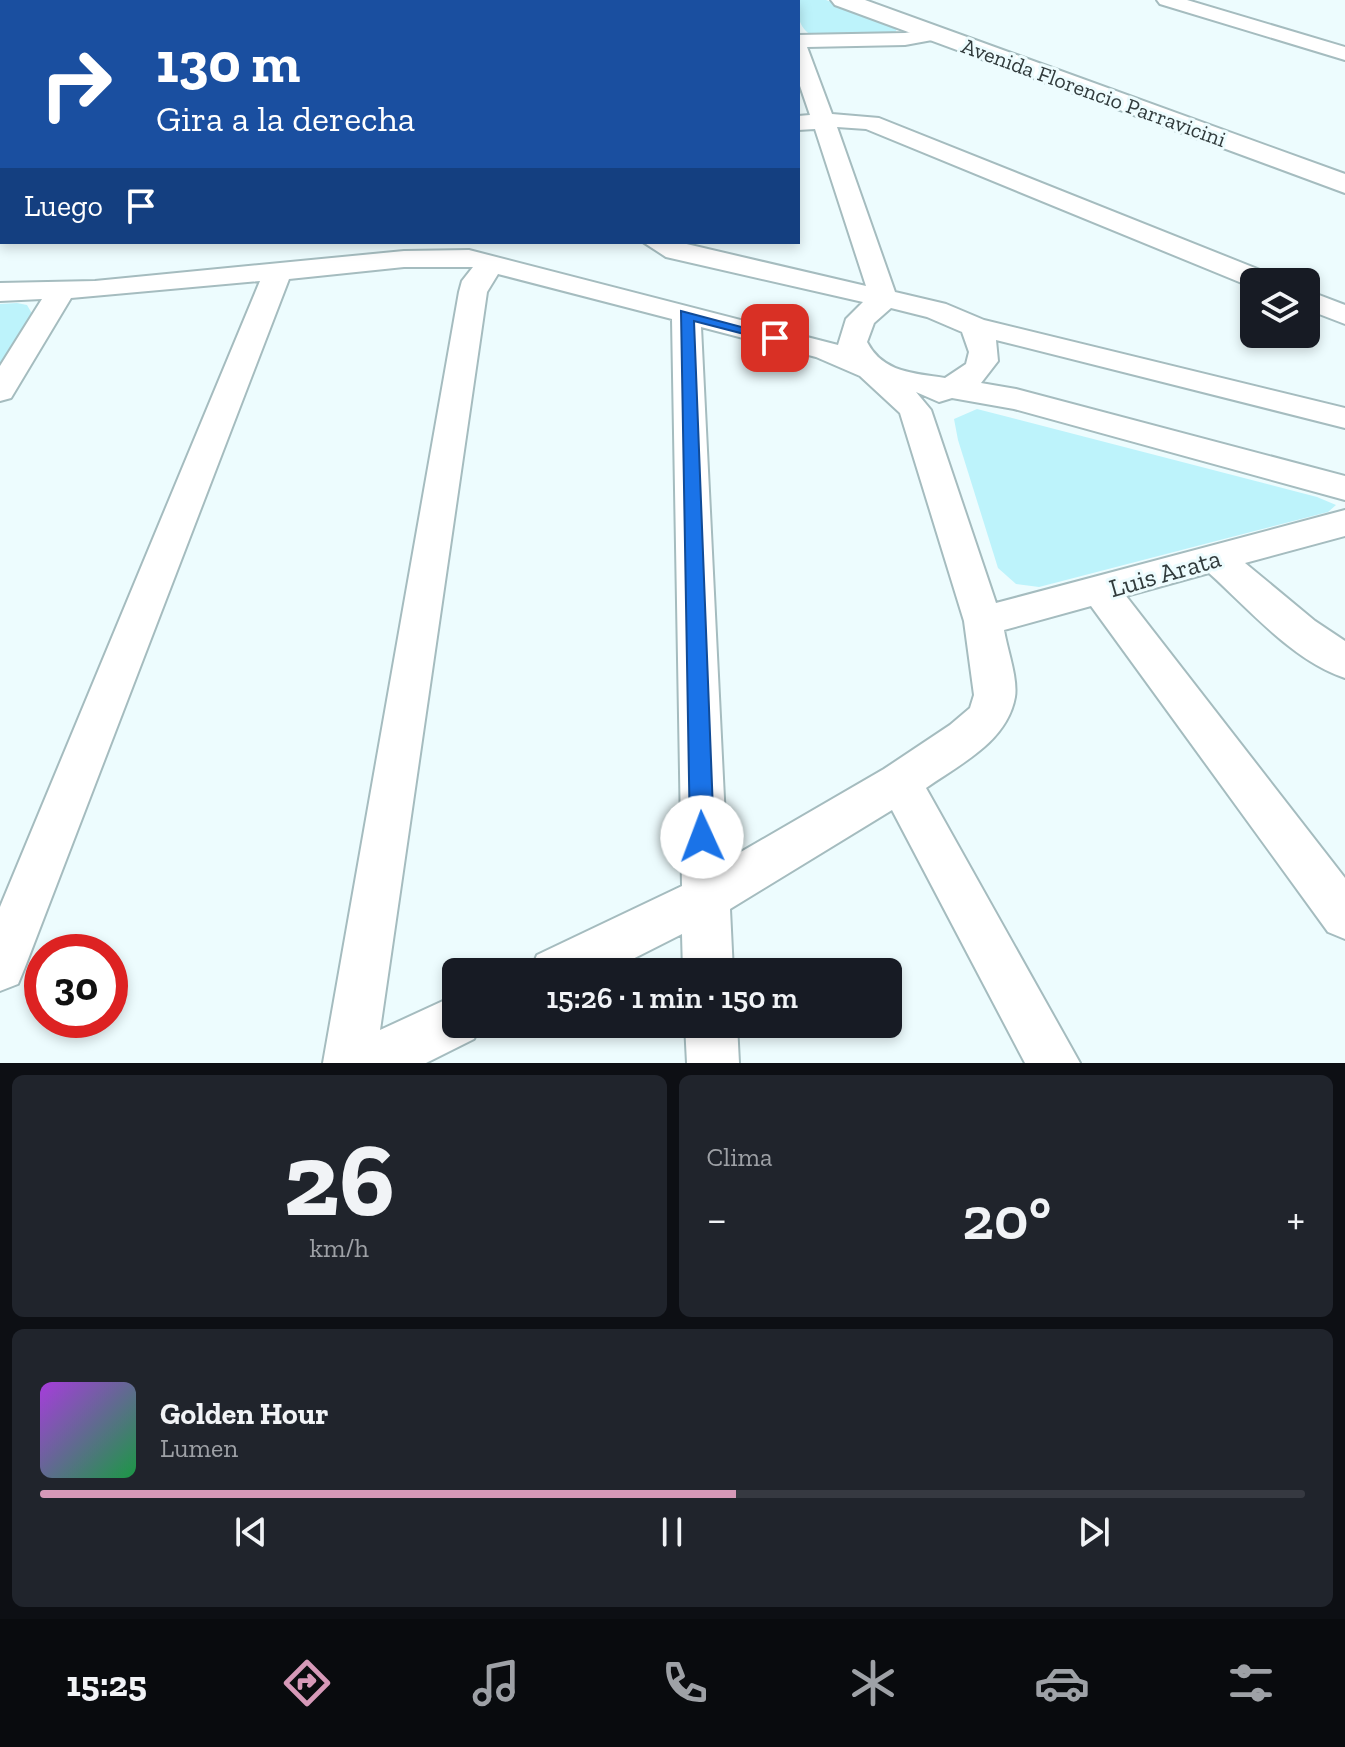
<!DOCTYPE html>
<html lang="es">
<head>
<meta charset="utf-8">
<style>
	body { margin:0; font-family:"Zilla Slab",serif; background:#20242c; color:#f1f3f6; height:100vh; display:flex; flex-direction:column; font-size:30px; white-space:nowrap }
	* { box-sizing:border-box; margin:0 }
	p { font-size:26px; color:#9ea1a6 }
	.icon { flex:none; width:44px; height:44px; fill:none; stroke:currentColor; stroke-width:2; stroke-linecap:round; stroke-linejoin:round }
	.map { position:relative; height:1063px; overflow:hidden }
	.drawer { display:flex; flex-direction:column; gap:12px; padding:12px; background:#0d0f14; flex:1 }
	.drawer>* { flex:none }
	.guide { position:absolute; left:0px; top:0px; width:800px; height:244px; box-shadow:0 4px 12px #0003; background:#1a4fa0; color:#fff; overflow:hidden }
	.controls { position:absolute; left:1240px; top:268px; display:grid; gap:16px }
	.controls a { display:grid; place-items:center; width:80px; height:80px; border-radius:12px; background:#171b24; box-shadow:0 4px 12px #0003; font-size:40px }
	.speed { position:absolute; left:24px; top:934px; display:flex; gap:16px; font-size:40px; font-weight:700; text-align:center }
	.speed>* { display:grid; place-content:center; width:104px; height:104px; border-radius:50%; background:#171b24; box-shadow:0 4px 12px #0003; line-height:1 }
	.speed .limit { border:12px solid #d22; background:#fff; color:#111 }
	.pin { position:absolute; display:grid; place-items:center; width:68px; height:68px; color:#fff; margin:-34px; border-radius:16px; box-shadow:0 4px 12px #0006 }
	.me { position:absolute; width:88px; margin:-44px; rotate:358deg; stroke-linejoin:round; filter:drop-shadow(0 0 6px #0008) }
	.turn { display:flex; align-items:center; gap:28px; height:168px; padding:0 24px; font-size:36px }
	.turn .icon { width:104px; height:104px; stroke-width:2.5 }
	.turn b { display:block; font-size:56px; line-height:68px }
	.then { display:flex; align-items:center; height:76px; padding:0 24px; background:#0003; gap:16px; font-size:30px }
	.big { font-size:60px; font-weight:600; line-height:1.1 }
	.drawer .tile { flex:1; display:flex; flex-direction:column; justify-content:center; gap:12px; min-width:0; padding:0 28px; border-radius:12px; background:#20242c }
	.drawer .dial { align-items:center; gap:0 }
	.dial b { font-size:104px; line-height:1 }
	.song { display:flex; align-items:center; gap:24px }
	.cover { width:96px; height:96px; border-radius:12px; background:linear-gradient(135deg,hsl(280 70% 55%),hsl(140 70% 35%)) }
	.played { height:8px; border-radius:4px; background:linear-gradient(90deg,#d699b8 55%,#363941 55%) }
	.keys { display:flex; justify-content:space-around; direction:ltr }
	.heat { display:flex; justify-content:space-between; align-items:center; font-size:44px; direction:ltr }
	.drawer .tiles { flex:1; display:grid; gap:12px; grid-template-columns:1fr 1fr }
	.tile:last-child { grid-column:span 2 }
	.trip { position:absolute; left:442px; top:958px; width:460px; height:80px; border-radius:12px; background:#171b24; box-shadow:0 4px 12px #0003; font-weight:600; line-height:80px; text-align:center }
	.tabs { display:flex; height:128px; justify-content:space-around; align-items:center; background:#090b0e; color:#9ea1a6 }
	.tabs .icon { width:56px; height:56px }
	.tabs .on { color:#d699b8 }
	.tabs b { font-size:36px; color:#f1f3f6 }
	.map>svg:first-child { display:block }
</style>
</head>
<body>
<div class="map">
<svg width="1345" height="1063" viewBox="0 0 1345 1063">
	<rect width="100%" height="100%" fill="#edfcfe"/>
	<!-- green -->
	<path fill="#bdf3fb" d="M790,0h36l72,27 -3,6 -83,3c-14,-10 -14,-19 -14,-34z
		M17,303l10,2 7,12 -34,52v-65z
		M977,409l340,88 19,8 -8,7 -289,75 -23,-3 -18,-16 -40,-128 -4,-21z"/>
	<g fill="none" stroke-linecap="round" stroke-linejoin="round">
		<defs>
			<path id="minor" d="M166,0h20l-21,2z
				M770,0h20v2h-20z
				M1157,0h30l158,47v13l-185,-56z
				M936,28l10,6 -3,4 -38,7 -98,2 25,67 47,4 396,158 4,6h-25v6l-388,-159 -29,-2 58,165 51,12 38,16 361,88v20l-349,-88 2,21 -17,22 35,6 329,87v24l-331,-91 -62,-11 -13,4 -23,-10 15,18 65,193 349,-93v26l-100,27 70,58 30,20v37c-52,-17 -96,-69 -136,-105l-83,23 219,282v61l-17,-7 -237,-326 -87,24c3,19 14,48 11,67 -8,45 -55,67 -89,91l154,275h-55l-133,-253 -162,99 3,63h-50l-1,-38 -75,38h-77l7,-17 145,-69 -10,-567 -174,-45 -11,18 -107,738 76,-35v29h25l-7,15 -48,24h-103l136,-771 3,-11 11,-14h-69l-115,12 -264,688 -7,17 -18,7v-84l260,-626 -189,17 -60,100 -11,3v-35l42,-67 -42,2v-18l95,-2 309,-30 65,-1 369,95 8,-26 17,-17 -197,-45 -23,-15h35l188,44 -51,-157 -17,1v-14l12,-1 -12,-35v-45l107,-2zM891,308l36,9 35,15 7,20 -3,12 -21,14c-31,-5 -62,-5 -78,-36l7,-19zM701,327l115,30 44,19 40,37 64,208 10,74 -4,13 -20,17 -66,44 -157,91z
				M2,224v17l-2,1v-17z
				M1306,290l39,15v19l-39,-15z
				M685,1024h52l2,39h-52z"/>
			<path id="secondary" d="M831,0h34l480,174v19l-510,-188z"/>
		</defs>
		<!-- minor casing -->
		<use href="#minor" stroke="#a5bcbf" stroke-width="4"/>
		<!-- secondary casing -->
		<use href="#secondary" stroke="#a5bcbf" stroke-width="4"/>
		<!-- minor -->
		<use href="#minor" fill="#fff" fill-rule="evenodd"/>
		<!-- secondary -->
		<use href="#secondary" fill="#fff" fill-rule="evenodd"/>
	</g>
	<!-- route -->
	<path fill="#1a73e8" stroke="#114b97" stroke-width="2" d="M681,311l102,27 -8,4 -81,-21 20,516 -4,8 -8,3 -8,-3 -4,-8z"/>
	<g text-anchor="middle" stroke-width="6" stroke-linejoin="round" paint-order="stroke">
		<!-- far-street labels -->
		<g font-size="22" fill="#313b3c" stroke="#edfcfe">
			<text transform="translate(1094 92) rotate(20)" y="8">Avenida Florencio Parravicini</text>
		</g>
		<!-- street labels -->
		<g font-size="26" fill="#313b3c" stroke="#edfcfe">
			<text transform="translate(1165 573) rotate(-16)" y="9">Luis Arata</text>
		</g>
	</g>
</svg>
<div class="controls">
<a><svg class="icon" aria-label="layers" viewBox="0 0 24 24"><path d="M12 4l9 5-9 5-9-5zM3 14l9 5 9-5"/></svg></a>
</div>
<div class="speed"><div class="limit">30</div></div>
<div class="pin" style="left:775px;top:338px;background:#d93025"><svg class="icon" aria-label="arrive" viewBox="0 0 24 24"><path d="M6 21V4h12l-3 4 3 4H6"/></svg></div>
<svg class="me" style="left:702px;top:837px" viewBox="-20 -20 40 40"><circle r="19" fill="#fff"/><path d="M0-13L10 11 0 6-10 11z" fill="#1a73e8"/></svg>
<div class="trip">15:26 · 1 min · 150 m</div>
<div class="guide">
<div class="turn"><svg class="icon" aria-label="right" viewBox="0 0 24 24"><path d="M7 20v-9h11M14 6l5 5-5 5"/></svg><div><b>130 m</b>Gira a la derecha</div></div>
<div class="then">Luego<svg class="icon" aria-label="arrive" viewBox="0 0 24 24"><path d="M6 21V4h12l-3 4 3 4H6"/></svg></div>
</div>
</div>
<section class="drawer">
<div class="tiles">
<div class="tile dial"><b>26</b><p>km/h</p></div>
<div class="tile"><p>Clima</p>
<div class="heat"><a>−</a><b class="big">20°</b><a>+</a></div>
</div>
<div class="tile">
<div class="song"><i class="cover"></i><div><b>Golden Hour</b><p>Lumen</p></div></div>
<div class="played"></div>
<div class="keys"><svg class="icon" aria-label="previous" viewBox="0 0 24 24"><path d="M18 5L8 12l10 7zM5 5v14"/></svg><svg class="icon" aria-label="pause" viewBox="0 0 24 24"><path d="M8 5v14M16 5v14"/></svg><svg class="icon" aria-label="next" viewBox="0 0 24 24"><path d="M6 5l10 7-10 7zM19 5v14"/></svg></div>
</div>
</div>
</section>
<nav class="tabs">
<b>15:25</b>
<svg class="icon on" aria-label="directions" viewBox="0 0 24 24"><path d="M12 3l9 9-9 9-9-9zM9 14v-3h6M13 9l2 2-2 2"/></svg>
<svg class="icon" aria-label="music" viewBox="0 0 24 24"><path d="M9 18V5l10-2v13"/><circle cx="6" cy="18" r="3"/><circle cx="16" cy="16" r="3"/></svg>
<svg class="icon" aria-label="phone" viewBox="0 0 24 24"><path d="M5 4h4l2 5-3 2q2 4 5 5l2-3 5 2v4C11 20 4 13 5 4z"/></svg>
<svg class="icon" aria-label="climate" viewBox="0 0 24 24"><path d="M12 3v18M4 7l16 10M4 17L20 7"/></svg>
<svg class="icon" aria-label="car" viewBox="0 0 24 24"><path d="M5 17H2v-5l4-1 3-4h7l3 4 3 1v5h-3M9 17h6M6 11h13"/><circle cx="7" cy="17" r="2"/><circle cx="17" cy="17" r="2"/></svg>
<svg class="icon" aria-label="filters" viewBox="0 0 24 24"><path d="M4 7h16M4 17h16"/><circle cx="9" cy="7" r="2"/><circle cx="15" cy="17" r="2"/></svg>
</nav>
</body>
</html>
